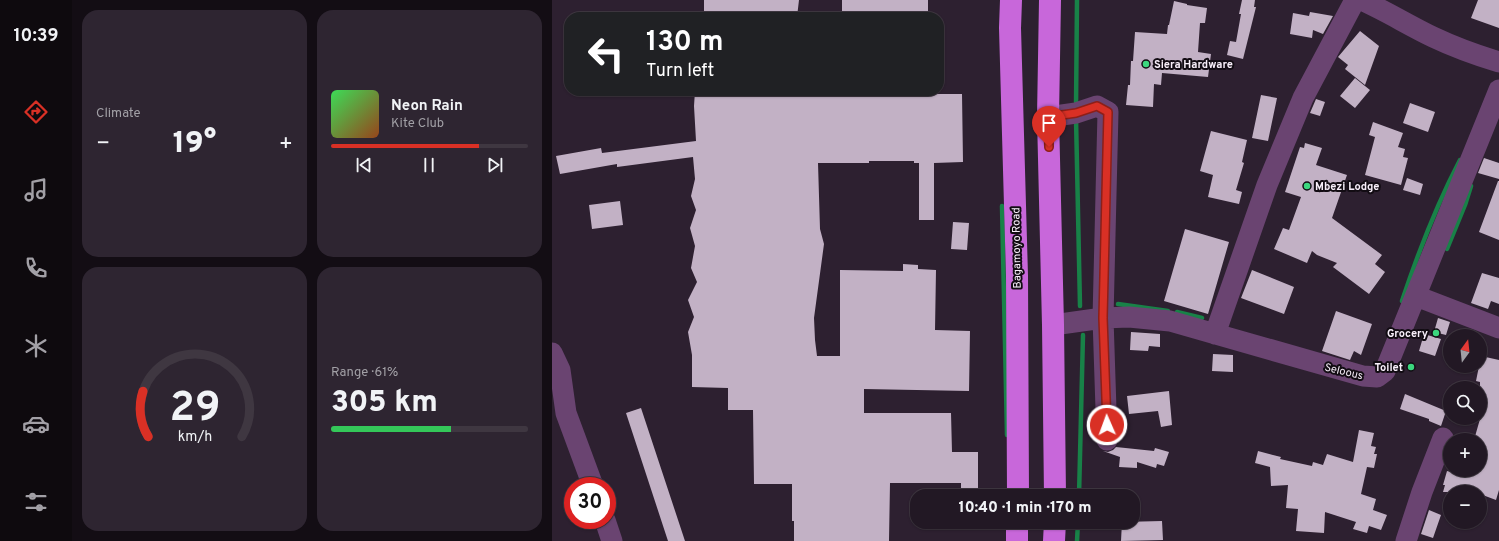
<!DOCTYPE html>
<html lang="en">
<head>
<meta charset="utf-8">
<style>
	body { margin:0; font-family:Overpass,sans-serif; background:#2e2531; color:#f1f3f6; height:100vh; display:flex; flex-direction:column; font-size:15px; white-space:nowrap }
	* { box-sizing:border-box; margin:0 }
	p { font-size:13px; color:#a2a0a6 }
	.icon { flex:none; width:22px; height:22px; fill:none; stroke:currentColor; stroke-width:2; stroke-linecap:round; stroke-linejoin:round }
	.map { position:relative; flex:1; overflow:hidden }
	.panel { display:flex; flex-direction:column; gap:10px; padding:10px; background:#130d14; width:480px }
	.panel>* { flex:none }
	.hud { position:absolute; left:12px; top:12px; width:380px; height:84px; border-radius:16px; box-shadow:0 1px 3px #0004,0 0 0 1px #3f3741; background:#202124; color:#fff; overflow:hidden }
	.needle { width:26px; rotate:15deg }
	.fabs { position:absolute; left:891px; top:329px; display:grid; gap:8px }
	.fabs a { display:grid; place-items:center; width:44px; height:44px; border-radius:50%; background:#221824; box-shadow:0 1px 3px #0004,0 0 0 1px #3f3741; font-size:20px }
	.speed { position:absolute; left:12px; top:477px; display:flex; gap:8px; font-size:20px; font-weight:700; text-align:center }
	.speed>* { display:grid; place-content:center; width:52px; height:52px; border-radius:50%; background:#221824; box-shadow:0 1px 3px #0004,0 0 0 1px #3f3741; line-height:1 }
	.speed .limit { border:6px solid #d22; background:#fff; color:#111 }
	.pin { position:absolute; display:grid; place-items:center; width:34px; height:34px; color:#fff; margin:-41px -17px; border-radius:50% 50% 50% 0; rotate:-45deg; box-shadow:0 0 4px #0007 }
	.pin .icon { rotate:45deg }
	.me { position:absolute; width:44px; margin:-22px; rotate:358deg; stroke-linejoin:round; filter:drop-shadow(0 0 3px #0008) }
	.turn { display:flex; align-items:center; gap:14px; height:84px; padding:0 16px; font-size:18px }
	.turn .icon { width:52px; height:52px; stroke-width:2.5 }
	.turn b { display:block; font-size:28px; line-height:34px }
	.big { font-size:30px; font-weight:800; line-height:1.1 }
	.panel .card { flex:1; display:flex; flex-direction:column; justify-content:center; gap:6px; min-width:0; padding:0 14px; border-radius:16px; background:#2e2531 }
	.panel .dial { align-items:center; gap:0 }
	.dial svg { height:104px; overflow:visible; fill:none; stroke:#3f3741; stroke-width:7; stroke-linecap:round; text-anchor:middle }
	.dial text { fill:#f1f3f6; stroke:none }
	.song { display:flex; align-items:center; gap:12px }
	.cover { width:48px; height:48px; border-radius:6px; background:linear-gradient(135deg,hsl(130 70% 55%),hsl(20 70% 35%)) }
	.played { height:4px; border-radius:2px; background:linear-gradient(90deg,#d93025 75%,#3f3741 75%) }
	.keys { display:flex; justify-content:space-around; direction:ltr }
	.heat { display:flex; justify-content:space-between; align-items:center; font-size:22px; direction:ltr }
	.charge { height:6px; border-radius:3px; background:linear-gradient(90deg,#34c759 61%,#3f3741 0) }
	.panel .tiles { flex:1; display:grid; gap:10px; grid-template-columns:repeat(2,1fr) }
	.trip { position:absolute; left:358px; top:489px; width:230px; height:40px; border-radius:16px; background:#221824; box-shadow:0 1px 3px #0004,0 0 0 1px #3f3741; font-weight:800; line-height:40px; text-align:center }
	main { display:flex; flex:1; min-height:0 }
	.menu { display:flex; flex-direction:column; width:72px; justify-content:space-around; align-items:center; background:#0e0a0e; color:#a2a0a6 }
	.menu .icon { width:28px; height:28px }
	.menu .active { color:#d93025 }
	.menu b { font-size:18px; color:#f1f3f6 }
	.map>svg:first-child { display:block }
</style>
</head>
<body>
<main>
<nav class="menu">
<b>10:39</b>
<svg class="icon active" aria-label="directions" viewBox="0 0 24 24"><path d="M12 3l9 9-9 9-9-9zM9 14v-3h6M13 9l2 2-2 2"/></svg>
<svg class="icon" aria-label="music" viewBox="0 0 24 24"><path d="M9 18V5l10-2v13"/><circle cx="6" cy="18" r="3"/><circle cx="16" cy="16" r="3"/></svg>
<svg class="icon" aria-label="phone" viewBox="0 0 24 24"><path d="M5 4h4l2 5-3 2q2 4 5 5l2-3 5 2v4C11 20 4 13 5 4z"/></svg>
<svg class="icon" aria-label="climate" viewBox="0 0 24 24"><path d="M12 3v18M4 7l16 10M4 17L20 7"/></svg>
<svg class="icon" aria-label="car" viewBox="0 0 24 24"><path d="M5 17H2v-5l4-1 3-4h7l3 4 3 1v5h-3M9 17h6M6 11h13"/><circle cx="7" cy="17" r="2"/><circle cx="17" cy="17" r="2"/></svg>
<svg class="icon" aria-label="filters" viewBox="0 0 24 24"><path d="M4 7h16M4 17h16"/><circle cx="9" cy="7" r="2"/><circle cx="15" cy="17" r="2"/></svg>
</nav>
<section class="panel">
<div class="tiles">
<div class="card"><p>Climate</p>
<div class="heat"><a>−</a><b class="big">19°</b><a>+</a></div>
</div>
<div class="card">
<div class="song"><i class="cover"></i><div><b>Neon Rain</b><p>Kite Club</p></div></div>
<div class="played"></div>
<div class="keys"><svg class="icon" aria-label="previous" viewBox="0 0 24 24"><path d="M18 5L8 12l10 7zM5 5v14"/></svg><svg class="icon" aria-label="pause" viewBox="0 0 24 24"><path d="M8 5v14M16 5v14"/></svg><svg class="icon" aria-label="next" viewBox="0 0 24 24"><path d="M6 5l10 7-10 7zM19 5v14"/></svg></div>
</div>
<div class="card dial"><svg viewBox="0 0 100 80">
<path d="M14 69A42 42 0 1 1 86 69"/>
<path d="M14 69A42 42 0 0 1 10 34" stroke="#d93025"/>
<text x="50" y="56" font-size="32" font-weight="700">29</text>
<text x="50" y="72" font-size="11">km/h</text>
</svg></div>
<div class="card"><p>Range · 61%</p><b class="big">305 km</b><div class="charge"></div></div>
</div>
</section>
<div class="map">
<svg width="947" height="541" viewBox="0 0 947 541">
	<rect width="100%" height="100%" fill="#2d2030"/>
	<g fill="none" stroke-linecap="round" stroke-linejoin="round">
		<!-- stream -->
		<path stroke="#188248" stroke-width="4.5" d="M524,108l1,-108
			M524,118l4,188
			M450,206l5,229
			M895,249l18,-44 6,-19
			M850,301c16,-48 34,-95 58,-141
			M566,304l50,7
			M625,312l25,6
			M527,496l4,-161
			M525,541l1,-19"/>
	</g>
	<!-- building -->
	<path fill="#c2b1c5" d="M152,0h95l-2,17h-93z
		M290,0h86v13l-86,1z
		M690,0h13l-1,7h2l-13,52 -16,-4 3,-14 6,1 5,-28h-2z
		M926,0h21v28l-28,-10z
		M622,1l13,3v1l20,3 -2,15h-5l-2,29 13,2 -3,23 -46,-4 -1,12 -7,-1 -1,23 -27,-2 2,-20h2l1,-24h2l2,-29 32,2 1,-9h1z
		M758,12l23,4 -10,18 -10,-4 -1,8 -22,-4 3,-21 16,3z
		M808,31l19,15 -14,39 -20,-16 3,-4 -10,-8z
		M803,78l15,12 -15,18 -15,-12z
		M143,91h217v3h50l1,68 -29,1v57h-15v-57h-5v-2h-45v2h-51l2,66 4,15 -10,74 1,22 2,16h23v-86l63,1v-7l15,1v4l18,1 -1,60 35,1 -1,60 -105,-2v24h87l1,39h26v44h-17v-13h-71l-1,58h-95v-20h-2v-37h-38l-1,-74h-25v-22l-36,-1v-32l-4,-23 6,-15 -6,-17 9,-18 -6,-14 4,-22 -5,-18 6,-18 -5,-14 4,-17 -2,-22 -76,10v-3l-57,10 -4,-18 45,-8 1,5 94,-12 -2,-35z
		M709,95l16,3 -9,43 -16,-3z
		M764,99l9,3 -5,14 -10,-3z
		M858,103l25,9 -7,20 -25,-9z
		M821,122l30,11 -5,14 7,2 -2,8 5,1 -7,27 -36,-10 10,-38 -6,-2z
		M659,131l36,9 -5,22 2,1 -8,27 6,2 -3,12 -31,-7 5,-22 -13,-4z
		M753,143l17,5 -6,17 31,10 -15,43 50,37 -7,9 10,8 -16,22 -36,-27 4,-4 -20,-8 -5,-4 -5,12 -33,-14 9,-21 6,2 12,-33 -16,-5 15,-45 4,1z
		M932,158l15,5v16l-21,-6z
		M855,178l16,6 -3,11 -17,-5z
		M946,181h1v59l-20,-8z
		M68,201l3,24 -31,4 -3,-24z
		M401,222l16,1 -2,27 -16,-1z
		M633,229l44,13 -21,72 -44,-13z
		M700,270l42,17 -10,27 -43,-16z
		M930,273l17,5v26l-8,-3 -3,8 -17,-6z
		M784,311l36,13 -11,31 -7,-4 -4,9 -28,-9z
		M886,318l12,4 -4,13 -12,-3z
		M579,332l29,2v13l-11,-1 -1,5 -18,-1z
		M872,334l17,5 -6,17 -16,-5z
		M661,354l20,1v17l-21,-1z
		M929,356l18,4v130l-3,10 -16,-6v-2h-37l2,-7h-2l4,-14 9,2 1,-3h23v-30h-6l6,-21v-37l-4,-1 3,-15h1z
		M617,391l3,34 -11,2 -3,-16 -29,3 -2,-18z
		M853,394l41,17 -5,15 -12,-5v-2l-29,-10z
		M89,408l44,133h-17l-42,-128z
		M807,430l15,3 -3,13 5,1 -2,7h3l-3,14 -7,-1 -6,27 15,5 -3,11 14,5 -6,15 -12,-4 -2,7 -14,-4 3,-7 -31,-10 -1,21 -28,-2 2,-22 -12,-1 2,-23 -17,1 -1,-19 -15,-4 3,-12 23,6 -1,2 32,7 1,-4 10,3 4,-11 26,8z
		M564,447l38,4 1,-3 14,4 -5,14 -7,-2 -1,4 -19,-6v6l-18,-1 1,-10 -17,-6 5,1 5,-2z
		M877,510l12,5 -8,23 -12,-4z
		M610,521l1,19 -42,1 1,-19z"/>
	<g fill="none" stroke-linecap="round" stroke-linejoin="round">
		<!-- minor -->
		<path stroke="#6a4471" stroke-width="21" d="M809,0c25,11 47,25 72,37 21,10 43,18 66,25
			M496,117l28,-4 21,-7 11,6 -5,206 4,122
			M864,296l83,32
			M501,325l50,-7 26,-1 41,4 193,55 14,1 8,-6 114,-281
			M663,334l52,-149 36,-87 52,-98
			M0,353l8,17 6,43 27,73
			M53,520l7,21
			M854,541l16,-49 21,-54"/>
		<!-- highway -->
		<path stroke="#c867da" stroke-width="22" d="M459,0l-1,28 7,248 1,220
			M498,0l-2,117 5,208 2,171
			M465,541v-19
			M502,541l1,-19"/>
	</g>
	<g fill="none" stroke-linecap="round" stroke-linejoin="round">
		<defs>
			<path id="route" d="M497,147l-1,-30 28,-4 21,-7 11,6 -5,206 4,107"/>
		</defs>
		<!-- route casing -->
		<use href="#route" stroke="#8d1f18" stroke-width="10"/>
		<!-- route -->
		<use href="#route" stroke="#d93025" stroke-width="7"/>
	</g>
	<!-- markers -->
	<g fill="#3bd77e" stroke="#120c13" stroke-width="1.5">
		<circle cx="594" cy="64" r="4"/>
		<circle cx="755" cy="186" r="4"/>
		<circle cx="884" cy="333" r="4"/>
		<circle cx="859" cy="367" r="4"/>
	</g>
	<g text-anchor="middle" stroke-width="4" stroke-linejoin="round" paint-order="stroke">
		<!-- poi labels -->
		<g font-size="11" font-weight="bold" fill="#f9f0fb" stroke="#120c13" text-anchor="start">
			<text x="602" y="68">Siera Hardware</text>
			<text x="763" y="190">Mbezi Lodge</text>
			<text x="876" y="337" text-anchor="end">Grocery</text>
			<text x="851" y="371" text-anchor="end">Toilet</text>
		</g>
		<!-- street labels -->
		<g font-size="11" fill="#f9f0fb" stroke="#120c13">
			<text transform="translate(464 248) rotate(-91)" y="4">Bagamoyo Road</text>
			<text transform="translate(792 371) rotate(14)" y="4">Seloous</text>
		</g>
	</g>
</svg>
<div class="fabs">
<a><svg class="needle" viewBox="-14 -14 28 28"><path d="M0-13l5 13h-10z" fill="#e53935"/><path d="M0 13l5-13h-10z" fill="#a2a0a6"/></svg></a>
<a><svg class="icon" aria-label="search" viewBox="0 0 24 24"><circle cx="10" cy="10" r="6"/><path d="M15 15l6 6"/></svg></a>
<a>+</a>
<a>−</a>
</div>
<div class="speed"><div class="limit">30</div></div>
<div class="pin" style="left:497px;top:147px;background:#d93025"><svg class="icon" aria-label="arrive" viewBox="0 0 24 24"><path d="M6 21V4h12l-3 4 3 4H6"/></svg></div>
<svg class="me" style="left:555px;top:425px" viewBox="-20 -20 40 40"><circle r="17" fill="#d93025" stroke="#fff" stroke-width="3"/><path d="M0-11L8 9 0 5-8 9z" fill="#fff"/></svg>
<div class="trip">10:40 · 1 min · 170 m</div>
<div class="hud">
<div class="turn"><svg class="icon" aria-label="left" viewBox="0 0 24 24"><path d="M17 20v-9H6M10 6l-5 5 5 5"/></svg><div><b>130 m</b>Turn left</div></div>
</div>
</div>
</main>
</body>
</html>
